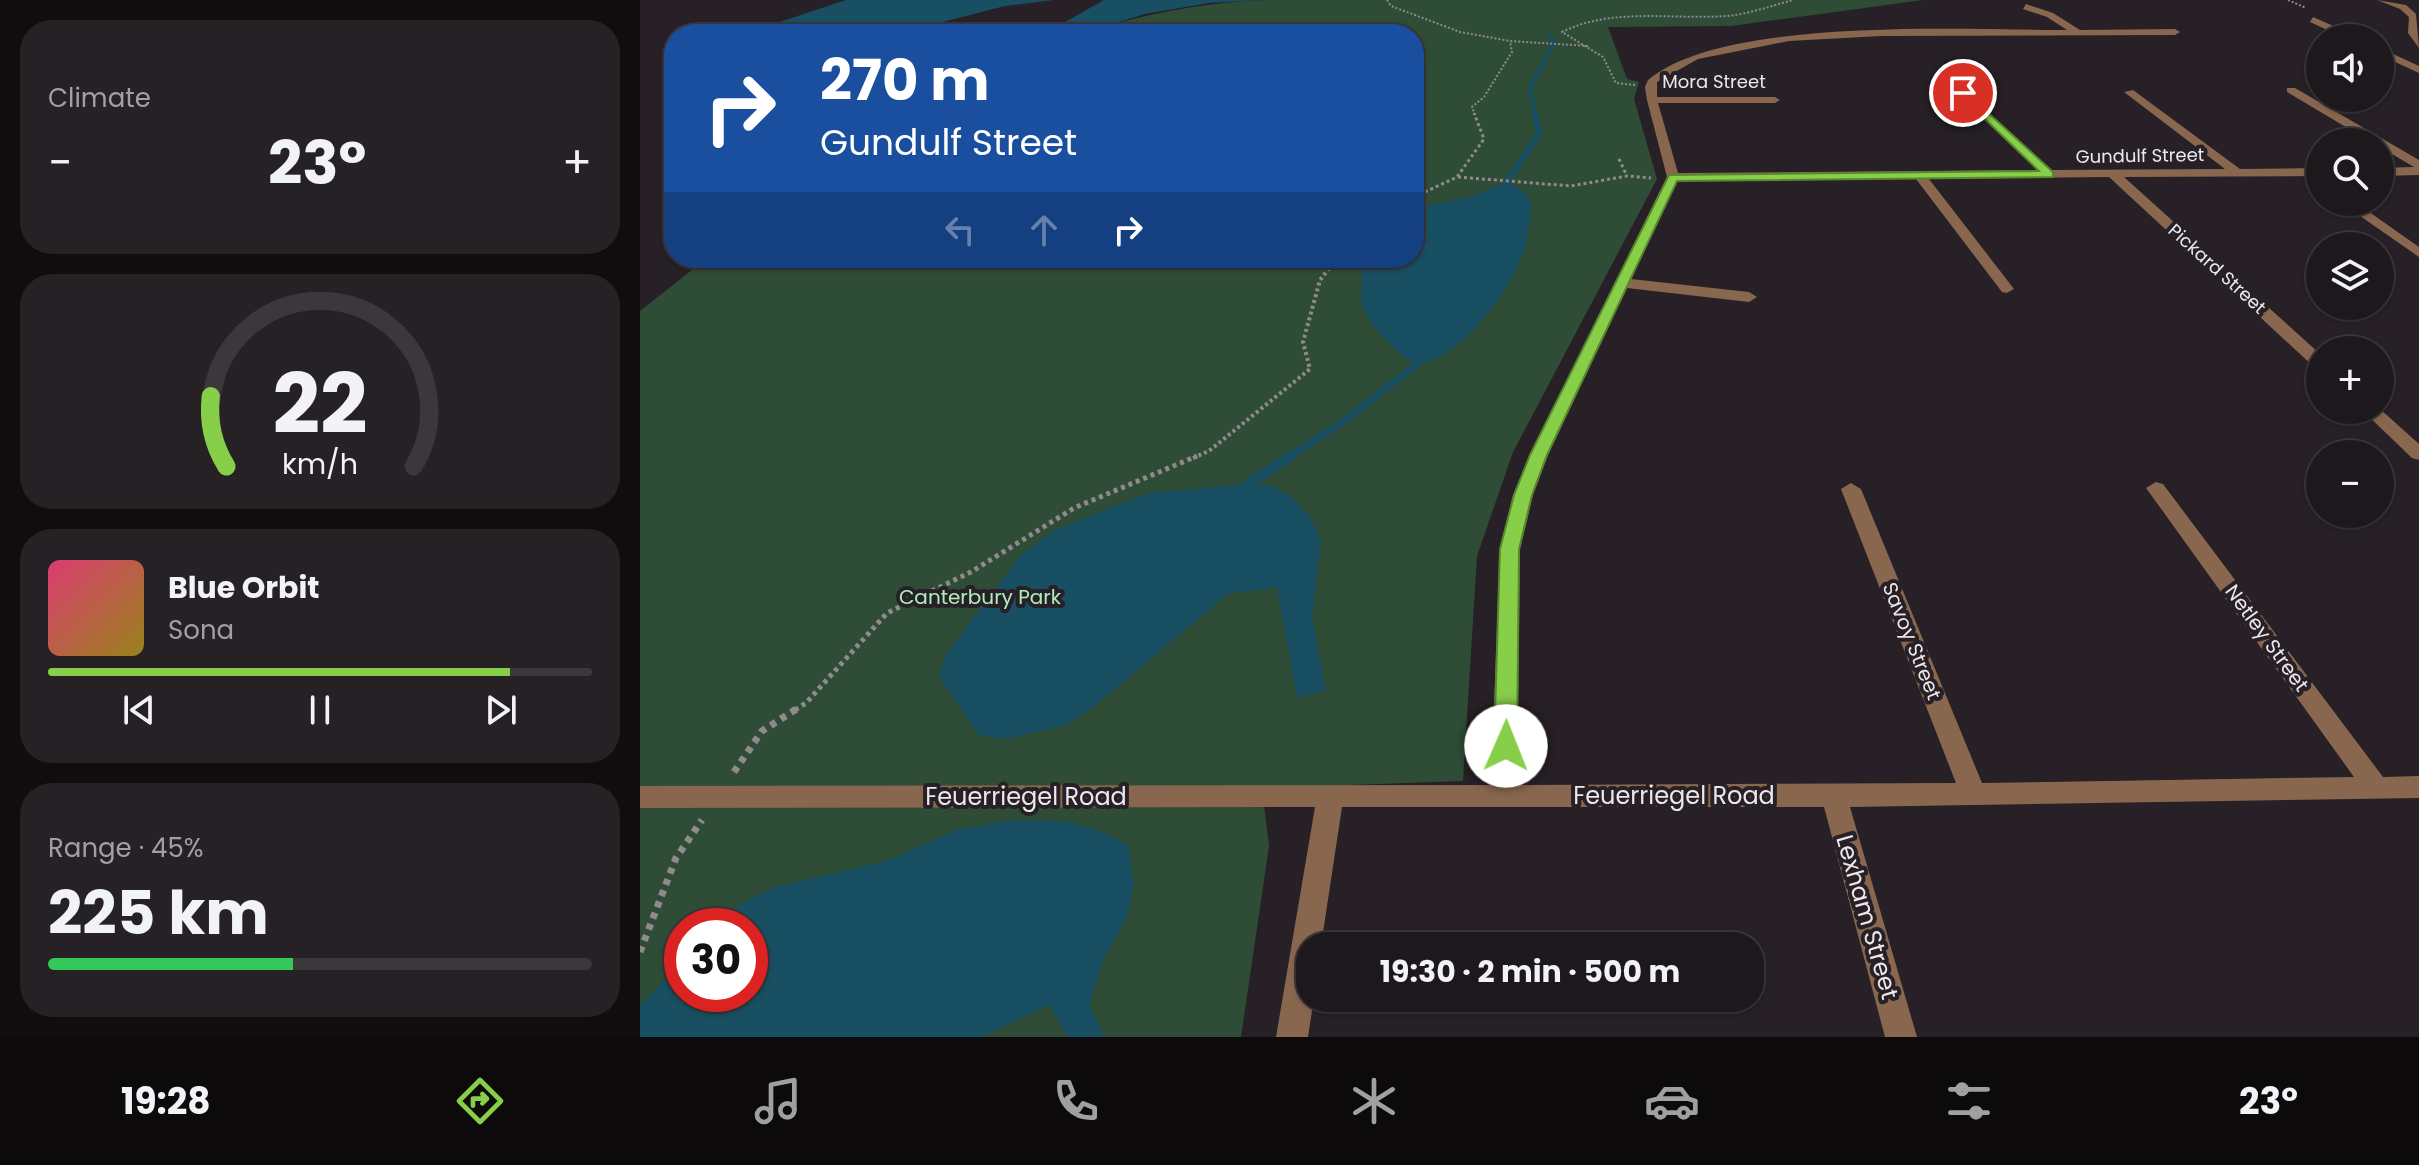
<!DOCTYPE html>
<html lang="en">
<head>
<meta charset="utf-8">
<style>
	body { margin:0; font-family:Poppins,sans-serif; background:#252125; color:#f1f3f6; height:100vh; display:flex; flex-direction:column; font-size:30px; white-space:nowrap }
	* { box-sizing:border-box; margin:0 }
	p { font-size:26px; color:#a0a0a3 }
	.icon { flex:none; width:44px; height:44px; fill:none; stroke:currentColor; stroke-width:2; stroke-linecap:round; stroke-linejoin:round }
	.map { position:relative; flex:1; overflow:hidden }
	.details { display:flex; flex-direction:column; gap:20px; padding:20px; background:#100d0f; width:640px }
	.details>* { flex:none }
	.hud { position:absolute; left:24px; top:24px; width:760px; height:244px; border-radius:32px; box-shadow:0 2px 6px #0004,0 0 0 2px #3b373b; background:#1a4fa0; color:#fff; overflow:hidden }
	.fabs { position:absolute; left:1666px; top:24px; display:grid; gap:16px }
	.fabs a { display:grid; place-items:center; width:88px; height:88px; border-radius:50%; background:#1d181c; box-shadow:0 2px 6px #0004,0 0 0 2px #3b373b; font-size:40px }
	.speed { position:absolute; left:24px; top:908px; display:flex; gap:16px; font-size:40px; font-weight:700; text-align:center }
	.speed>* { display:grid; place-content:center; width:104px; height:104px; border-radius:50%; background:#1d181c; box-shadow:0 2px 6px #0004,0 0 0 2px #3b373b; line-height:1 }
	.speed .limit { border:12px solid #d22; background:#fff; color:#111 }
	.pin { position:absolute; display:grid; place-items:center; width:68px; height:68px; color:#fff; margin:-34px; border:4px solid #fff; border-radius:50%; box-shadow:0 2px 8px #0007 }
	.me { position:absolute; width:88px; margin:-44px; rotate:1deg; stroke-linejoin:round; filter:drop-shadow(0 0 6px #0008) }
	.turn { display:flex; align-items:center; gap:28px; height:168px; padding:0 24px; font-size:36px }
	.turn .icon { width:104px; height:104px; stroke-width:2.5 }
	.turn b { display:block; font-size:56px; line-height:68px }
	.lanes { display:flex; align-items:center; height:76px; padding:0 24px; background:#0003; justify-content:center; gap:40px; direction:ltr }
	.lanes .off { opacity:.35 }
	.big { font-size:60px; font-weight:700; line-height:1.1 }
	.details .widget { flex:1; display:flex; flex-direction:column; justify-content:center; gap:12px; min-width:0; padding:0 28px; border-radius:32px; background:#252125 }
	.details .dial { align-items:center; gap:0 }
	.dial svg { height:208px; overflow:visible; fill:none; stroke:#3b373b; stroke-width:7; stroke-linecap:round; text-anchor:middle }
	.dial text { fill:#f1f3f6; stroke:none }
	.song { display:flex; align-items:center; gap:24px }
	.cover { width:96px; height:96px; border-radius:12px; background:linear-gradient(135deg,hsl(340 70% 55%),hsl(50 70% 35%)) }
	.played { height:8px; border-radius:4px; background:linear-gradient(90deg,#88cf49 85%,#3b373b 85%) }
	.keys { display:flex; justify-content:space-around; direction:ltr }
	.heat { display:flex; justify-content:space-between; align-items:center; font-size:44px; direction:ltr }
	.charge { height:12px; border-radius:6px; background:linear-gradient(90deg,#34c759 45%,#3b373b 0) }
	.trip { position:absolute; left:656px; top:932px; width:468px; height:80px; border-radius:32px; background:#1d181c; box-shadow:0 2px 6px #0004,0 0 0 2px #3b373b; font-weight:700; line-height:80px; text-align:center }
	.tabs { display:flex; height:128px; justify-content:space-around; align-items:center; background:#0c0a0b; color:#a0a0a3 }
	.tabs .icon { width:56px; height:56px }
	.tabs .selected { color:#88cf49 }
	.tabs b { font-size:36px; color:#f1f3f6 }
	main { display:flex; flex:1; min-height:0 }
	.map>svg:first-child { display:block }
</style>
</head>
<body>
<main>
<section class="details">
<div class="widget"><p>Climate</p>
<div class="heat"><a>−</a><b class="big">23°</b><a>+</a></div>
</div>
<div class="widget dial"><svg viewBox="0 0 100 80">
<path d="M14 69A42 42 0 1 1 86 69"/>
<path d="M14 69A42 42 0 0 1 8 42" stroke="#88cf49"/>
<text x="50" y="56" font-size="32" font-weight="700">22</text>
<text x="50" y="72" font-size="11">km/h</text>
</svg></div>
<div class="widget">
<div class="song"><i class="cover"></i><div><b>Blue Orbit</b><p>Sona</p></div></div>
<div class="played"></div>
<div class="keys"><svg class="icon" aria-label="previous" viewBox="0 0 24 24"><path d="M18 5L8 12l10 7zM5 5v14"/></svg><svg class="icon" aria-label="pause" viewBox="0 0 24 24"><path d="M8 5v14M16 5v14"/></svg><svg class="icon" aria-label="next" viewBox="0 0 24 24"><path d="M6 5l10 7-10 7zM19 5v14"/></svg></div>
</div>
<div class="widget"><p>Range · 45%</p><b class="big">225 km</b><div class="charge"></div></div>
</section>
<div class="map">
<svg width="1779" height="1037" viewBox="0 0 1779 1037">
	<rect width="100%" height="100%" fill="#272026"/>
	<!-- green -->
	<path fill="#2f4d36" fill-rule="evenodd" d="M624,0h659l-192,26 -123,1 19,52 12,3 -5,17 23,80 -144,273 -36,104 -14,225 -201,7 7,58 -28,191h-601v-726l67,-53h707v-224h-333c61,-20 119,-31 183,-34zM42,926h68v68h-68z"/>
	<!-- water -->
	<path fill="#184f62" d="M206,0h208l-49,6 -109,28h-140l-1,-4z
		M464,0h160l-55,3 -64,11 -64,20h-49l26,-8z
		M867,182l18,10 7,12c-3,17 -4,39 -11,55 -15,37 -63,101 -105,106 -18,-12 -50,-40 -54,-62 -3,-14 2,-31 3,-45h49v-50l56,-11z
		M608,484l25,2 19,11 18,20 11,23 -9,78 14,73 -29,6 -20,-110 -49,7 -136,114 -28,18 -59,13 -26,-4 -40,-58 7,-23 75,-99 33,-25 95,-37z
		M372,820c51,0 70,0 116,25l6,39 -7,33 -24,43 -14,44 15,33h-36l-19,-32 -69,32h-340v-32l42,-43v32h68v-68h-32l17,-18 37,-20 117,-28 67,-30z"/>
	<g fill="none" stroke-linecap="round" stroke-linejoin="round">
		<!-- stream-far3 -->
		<path stroke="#184f62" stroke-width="4" d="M895,115l-5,-27 24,-46 -5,-6"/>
		<!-- stream-far2 -->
		<path stroke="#184f62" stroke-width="6" d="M867,182l32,-48 -4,-21"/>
		<!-- stream-far1 -->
		<path stroke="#184f62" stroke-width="7" d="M648,458l56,-37 72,-56"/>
		<!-- stream -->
		<path stroke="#184f62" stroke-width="10" d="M608,484l43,-28"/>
		<!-- path-far4 -->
		<path stroke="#908a8f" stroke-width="2" stroke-dasharray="2 2" stroke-linecap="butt" d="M747,0l4,6 69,26 50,9 78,5
			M1648,0l18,8
			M995,85l-19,-2 -13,-26 -41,-25c50,-25 111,-12 165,-16 22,-2 44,-10 66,-16
			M835,115l-3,-8 12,-10 28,-45 -2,-11"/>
		<!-- path-far3 -->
		<path stroke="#908a8f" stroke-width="3" stroke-dasharray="3 3" stroke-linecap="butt" d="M979,159l8,17
			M818,177l113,9 56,-10 24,2
			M774,197l43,-20 27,-38 -10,-26
			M692,264l5,-6"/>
		<!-- path-far2 -->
		<path stroke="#908a8f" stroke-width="4" stroke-dasharray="3 3" stroke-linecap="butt" d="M553,458l16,-7 101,-82 -7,-27 17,-62 14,-18"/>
		<!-- path-far1 -->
		<path stroke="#908a8f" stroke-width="5" stroke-dasharray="4 4" stroke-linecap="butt" d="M155,710l11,-7 81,-90 84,-41 103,-64 123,-52"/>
		<!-- path -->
		<path stroke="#908a8f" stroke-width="7" stroke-dasharray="6 6" stroke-linecap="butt" d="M94,772l28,-41 36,-23
			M0,952l36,-94 26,-38"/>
		<!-- minor -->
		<path fill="#89674f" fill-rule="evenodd" d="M1737,0l29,5 10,9 3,34 -11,-15 1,-16 -9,-8z
			M1386,4l27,9 27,17 95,-1 5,3 -5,3 -294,1 -92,5 -91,18 -41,23v15h118l5,3 -5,3h-117l20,70 359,-3 -78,-75 -1,-2 5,-3 88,80 174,-1 -101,-77 9,-2 107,79 80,-1v8l-196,1 196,177v14l-6,-1 -205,-190 -180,2 85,110 -7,4 -5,-1 -86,-113 -239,2 -46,98 118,13 8,5 -8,5 -122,-14 -79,167 -15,40 -13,54 -3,236 439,-2 -115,-294 10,-6 10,6 121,294 372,-6 -205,-285 -3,-4 10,-6 7,2 220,293 36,-1v22l-569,9 67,230h-32l-61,-230h-482l-21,139h-11v52h4l-6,39h-32l39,-230 -675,1v-22l851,-1 9,-236 13,-54 17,-40 137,-278 -20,-77 -2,-13 3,-7c76,-64 318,-50 419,-50l-20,-13 -24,-8z
			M1673,17l43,19 2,2h-13l-35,-16z
			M1740,48l39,18v7l-39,-18z
			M1647,88h8l124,72v15l-39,1v-8l34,-1 -34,-20v-5h-9l-84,-50z
			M1700,202h15l64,45v10z
			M1740,409l39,35v16l-7,-2 -50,-48z"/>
	</g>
	<!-- route -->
	<path fill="#88cf49" stroke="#58872f" stroke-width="2" d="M1323,90l90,82v5l-376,4 -130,274 -15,40 -13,54 -2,197 -3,6h-16l-4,-6 6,-197 14,-54 16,-40 139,-280 370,-4 -79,-76z"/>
	<g text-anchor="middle" stroke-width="8" stroke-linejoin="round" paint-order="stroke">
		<!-- far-street labels -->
		<g font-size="18" fill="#ece7eb" stroke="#272026">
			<text x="1074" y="88">Mora Street</text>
			<text transform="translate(1500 156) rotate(-1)" y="6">Gundulf Street</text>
			<text transform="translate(1577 269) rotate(42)" y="6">Pickard Street</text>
		</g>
		<!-- park labels -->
		<g font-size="20" fill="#aeeebb" stroke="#272026">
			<text x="340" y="604">Canterbury Park</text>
		</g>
		<!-- street labels -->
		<g font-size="20" fill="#ece7eb" stroke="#272026">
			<text transform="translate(1627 638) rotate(54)" y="7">Netley Street</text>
			<text transform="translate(1272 641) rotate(68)" y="7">Savoy Street</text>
		</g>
		<!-- near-street labels -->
		<g font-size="24" fill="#ece7eb" stroke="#272026">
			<text x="1034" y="804">Feuerriegel Road</text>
			<text x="386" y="805">Feuerriegel Road</text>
			<text transform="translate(1227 917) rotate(74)" y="8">Lexham Street</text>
		</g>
	</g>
</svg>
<div class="fabs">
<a><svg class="icon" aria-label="sound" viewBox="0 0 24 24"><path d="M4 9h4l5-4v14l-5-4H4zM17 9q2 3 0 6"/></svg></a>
<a><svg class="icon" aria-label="search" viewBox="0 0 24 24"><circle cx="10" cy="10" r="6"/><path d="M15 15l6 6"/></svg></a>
<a><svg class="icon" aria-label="layers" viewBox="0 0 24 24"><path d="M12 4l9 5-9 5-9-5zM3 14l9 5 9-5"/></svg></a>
<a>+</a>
<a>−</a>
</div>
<div class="speed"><div class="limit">30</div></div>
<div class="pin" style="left:1323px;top:93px;background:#d93025"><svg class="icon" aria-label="arrive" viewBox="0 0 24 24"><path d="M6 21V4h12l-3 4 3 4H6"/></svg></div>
<svg class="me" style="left:866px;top:746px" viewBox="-20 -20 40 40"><circle r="19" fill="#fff"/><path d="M0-13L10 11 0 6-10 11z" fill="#88cf49"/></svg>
<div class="trip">19:30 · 2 min · 500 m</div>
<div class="hud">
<div class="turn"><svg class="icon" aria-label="right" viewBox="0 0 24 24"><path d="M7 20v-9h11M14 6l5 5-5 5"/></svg><div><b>270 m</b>Gundulf Street</div></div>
<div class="lanes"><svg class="icon off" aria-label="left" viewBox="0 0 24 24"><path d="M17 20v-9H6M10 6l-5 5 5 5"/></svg><svg class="icon off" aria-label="ahead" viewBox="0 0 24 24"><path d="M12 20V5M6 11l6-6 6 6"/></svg><svg class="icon" aria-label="right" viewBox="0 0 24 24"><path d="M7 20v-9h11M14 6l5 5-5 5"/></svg></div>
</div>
</div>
</main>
<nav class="tabs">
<b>19:28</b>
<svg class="icon selected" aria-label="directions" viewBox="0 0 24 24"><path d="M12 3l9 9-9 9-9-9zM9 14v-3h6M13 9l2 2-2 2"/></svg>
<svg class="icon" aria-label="music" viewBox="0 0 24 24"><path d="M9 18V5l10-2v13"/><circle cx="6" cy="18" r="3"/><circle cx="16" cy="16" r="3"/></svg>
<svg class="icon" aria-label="phone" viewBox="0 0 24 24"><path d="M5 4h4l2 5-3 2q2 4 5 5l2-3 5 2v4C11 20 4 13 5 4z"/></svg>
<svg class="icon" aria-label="climate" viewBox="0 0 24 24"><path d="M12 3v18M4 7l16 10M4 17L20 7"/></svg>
<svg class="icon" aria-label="car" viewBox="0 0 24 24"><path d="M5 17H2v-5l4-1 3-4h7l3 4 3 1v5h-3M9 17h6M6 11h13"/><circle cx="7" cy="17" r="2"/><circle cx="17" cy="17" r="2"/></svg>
<svg class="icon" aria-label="filters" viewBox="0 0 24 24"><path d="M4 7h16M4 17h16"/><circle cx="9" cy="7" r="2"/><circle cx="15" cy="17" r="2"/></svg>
<b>23°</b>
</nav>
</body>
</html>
